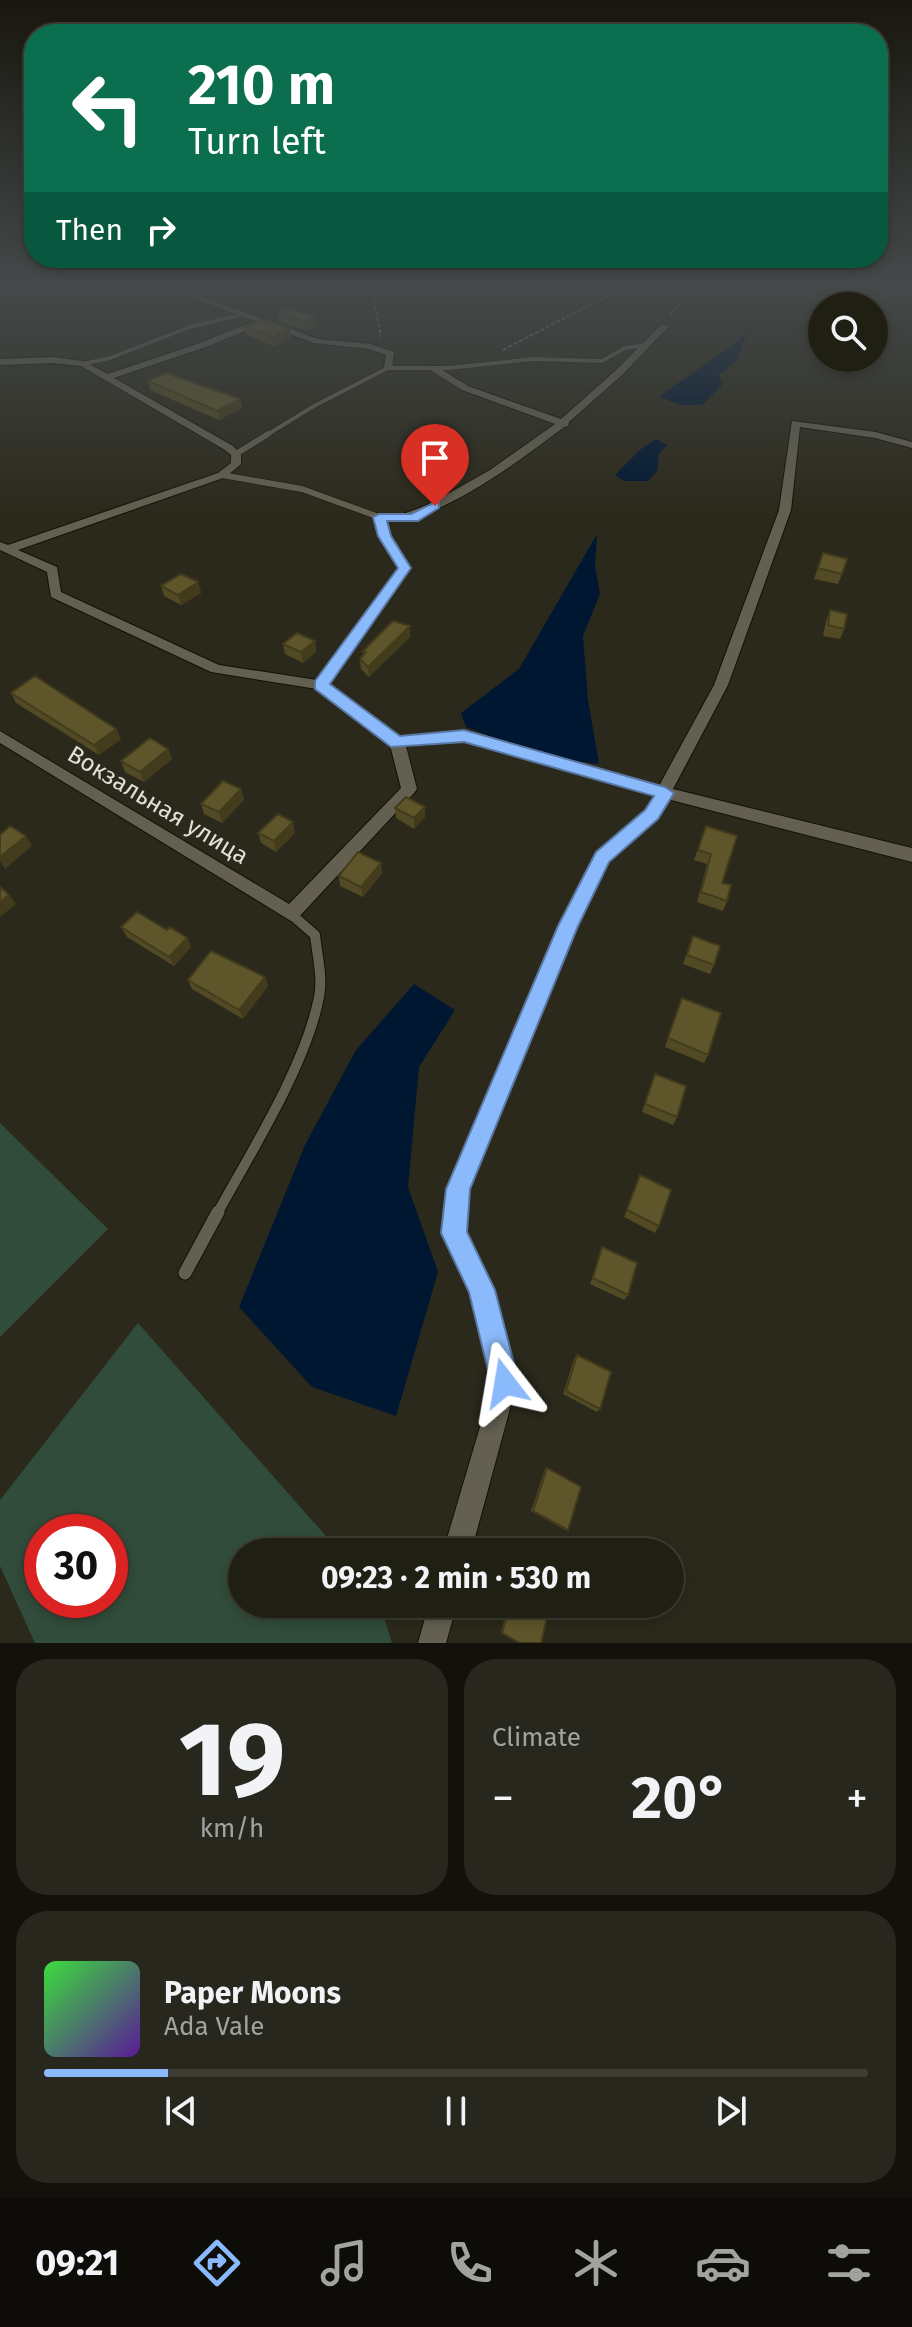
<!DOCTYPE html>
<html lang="en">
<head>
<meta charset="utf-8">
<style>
	body { margin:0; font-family:"Fira Sans",sans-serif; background:#28271d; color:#f1f3f6; height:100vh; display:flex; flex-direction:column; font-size:30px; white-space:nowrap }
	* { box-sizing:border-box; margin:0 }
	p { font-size:26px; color:#a2a2a0 }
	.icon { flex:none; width:44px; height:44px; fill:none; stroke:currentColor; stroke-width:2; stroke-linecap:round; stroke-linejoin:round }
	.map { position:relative; height:1643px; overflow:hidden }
	.side { display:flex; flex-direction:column; gap:16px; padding:16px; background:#12110b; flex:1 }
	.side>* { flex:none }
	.guide { position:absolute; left:24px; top:24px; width:864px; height:244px; border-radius:32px; box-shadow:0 4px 12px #0003,0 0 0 2px #3d3d34; background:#0b6e4f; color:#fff; overflow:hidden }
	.tools { position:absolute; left:808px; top:292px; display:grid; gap:16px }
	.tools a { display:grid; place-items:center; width:80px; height:80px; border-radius:50%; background:#201f14; box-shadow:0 4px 12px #0003,0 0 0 2px #3d3d34; font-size:40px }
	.speed { position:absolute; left:24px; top:1514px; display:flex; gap:16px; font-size:40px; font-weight:700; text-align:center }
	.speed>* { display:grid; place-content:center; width:104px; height:104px; border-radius:50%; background:#201f14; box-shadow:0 4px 12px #0003,0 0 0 2px #3d3d34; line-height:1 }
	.speed .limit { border:12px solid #d22; background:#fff; color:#111 }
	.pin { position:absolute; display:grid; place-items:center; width:68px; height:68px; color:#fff; margin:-82px -34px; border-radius:50% 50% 50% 0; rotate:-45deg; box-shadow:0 0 8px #0007 }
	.pin .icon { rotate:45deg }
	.me { position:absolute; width:88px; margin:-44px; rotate:346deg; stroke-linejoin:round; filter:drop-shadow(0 0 6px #0008) }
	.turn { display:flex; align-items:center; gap:28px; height:168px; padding:0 32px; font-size:36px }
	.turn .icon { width:104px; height:104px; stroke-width:2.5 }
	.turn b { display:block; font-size:56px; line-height:68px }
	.then { display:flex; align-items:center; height:76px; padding:0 32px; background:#0003; gap:16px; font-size:30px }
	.big { font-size:60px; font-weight:700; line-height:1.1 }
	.side .tile { flex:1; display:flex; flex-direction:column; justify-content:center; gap:12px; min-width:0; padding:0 28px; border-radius:32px; background:#28271d }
	.side .dial { align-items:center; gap:0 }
	.dial b { font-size:104px; line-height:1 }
	.song { display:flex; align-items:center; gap:24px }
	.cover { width:96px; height:96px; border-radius:12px; background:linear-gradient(135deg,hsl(120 70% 55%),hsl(270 70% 35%)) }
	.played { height:8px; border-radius:4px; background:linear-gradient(90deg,#8bbafc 15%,#3d3d34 15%) }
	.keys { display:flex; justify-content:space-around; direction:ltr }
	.heat { display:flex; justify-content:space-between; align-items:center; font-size:44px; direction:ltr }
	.side .tiles { flex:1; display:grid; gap:16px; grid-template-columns:1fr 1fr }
	.tile:last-child { grid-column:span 2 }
	.trip { position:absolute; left:228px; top:1538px; width:456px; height:80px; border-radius:40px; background:#201f14; box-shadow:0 4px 12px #0003,0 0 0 2px #3d3d34; font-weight:700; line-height:80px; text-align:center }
	.menu { display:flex; height:128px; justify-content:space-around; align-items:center; background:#0d0c08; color:#a2a2a0 }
	.menu .icon { width:56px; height:56px }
	.menu .current { color:#8bbafc }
	.menu b { font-size:36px; color:#f1f3f6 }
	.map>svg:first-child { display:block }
</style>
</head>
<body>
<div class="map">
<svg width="912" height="1643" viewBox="0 0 912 1643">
	<rect width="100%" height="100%" fill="#2b291b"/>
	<!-- green -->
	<path fill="#314c3a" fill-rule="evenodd" d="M0,1123l108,106 -108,108z
		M138,1323l202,229h-98v52h138l12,39h-357l-35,-77v-66zM42,1532h68v68h-68z"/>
	<!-- water -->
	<path fill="#001732" d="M747,334l-11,27 -17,14 4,9 -21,21h-21l-22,-8z
		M656,439l11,6 -8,9 -2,17 -9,10h-24l-9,-6 26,-26z
		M597,534l-2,32 5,28 -17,42 5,64 11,64 -53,-7 -80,-30 -5,-14 58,-44z
		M414,984l41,26 -36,57 -11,120 30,85 -42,144 -84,-29 -73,-80 66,-162 51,-95z"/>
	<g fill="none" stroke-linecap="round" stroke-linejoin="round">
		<defs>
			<path id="lane-far3" d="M83,364l27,-6 80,-31 50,-12
				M265,436l49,-30 74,-38h61l84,-9 69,2 23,-13 22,-3"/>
			<path id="lane-far2" d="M236,454l32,-20
				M222,475l80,14 77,28"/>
			<path id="lane-far1" d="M217,1214c34,-62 89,-149 102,-217 4,-19 -2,-43 -4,-62l-24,-21"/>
			<path id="lane" d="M185,1273l33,-61"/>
			<path id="street" d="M161,286h11l146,53 52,5 24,8 -2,16 -4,3 -4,-3 2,-13 -17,-6 -55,-6 -52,-19 -56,23 -92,31 119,68 8,8v10l-15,13 -208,73 39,17 4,25 158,73 98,15 82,-112 -21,-32 -3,-21 28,-1 27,-10 60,-34 65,-46 -93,-34 -32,-20v-4h6l32,20 93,33 54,-48 47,-47 7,2 -47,49 -53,47 -1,4 -4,1c-39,30 -129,98 -178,94l4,15 21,32 -82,116 71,53 64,-6 195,55 55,-101 65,-175 13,-89 84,11 36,10v6l-37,-10 -75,-11 -9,83 -63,175 -55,104 239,59v14l-245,-63 -10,20 -49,42 -31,65 -108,263 -4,43 28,58 24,93 -46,169h-28l50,-169 -23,-91 -27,-59 4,-44 112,-263 37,-74 49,-41 9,-15 -190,-55 -58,5 11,43 -3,4 -117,126 -6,2 -291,-178v-12l289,173 112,-116 -11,-43 -73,-56 -106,-17 -160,-75 -4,-25 -47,-22v-8l8,3 210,-72 13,-10v-8l-6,-5 -144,-84 -28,-3 -53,2v-6l53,-2 30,4 25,13 92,-31 54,-22z
				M429,1604h28l-11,39h-28z"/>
		</defs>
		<!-- lane-far3 casing -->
		<use href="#lane-far3" stroke="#141105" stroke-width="5"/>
		<!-- lane-far2 casing -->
		<use href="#lane-far2" stroke="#141105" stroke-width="7"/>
		<!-- lane-far1 casing -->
		<use href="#lane-far1" stroke="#141105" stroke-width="12"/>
		<!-- lane casing -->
		<use href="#lane" stroke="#141105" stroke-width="15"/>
		<!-- street casing -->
		<use href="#street" stroke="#141105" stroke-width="2"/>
		<!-- path -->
		<path stroke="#777569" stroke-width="2" stroke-dasharray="4 2" stroke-linecap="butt" d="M363,286l10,10 8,41
			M670,315l25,-29
			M503,350l102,-53 33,-11"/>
		<!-- lane-far3 -->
		<use href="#lane-far3" stroke="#636051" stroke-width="4"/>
		<!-- lane-far2 -->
		<use href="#lane-far2" stroke="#636051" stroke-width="6"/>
		<!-- lane-far1 -->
		<use href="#lane-far1" stroke="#636051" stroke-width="10"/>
		<!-- lane -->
		<use href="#lane" stroke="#636051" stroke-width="13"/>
		<!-- street -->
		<use href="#street" fill="#636051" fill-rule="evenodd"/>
	</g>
	<!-- wall -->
	<path fill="#514a24" d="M277,313l41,13 -12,5 -27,-10z
		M244,326l46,3 1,9 -17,8 -28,-11z
		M148,381l92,18 2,9 -23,12 -69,-30z
		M823,553l19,21 -4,10 -24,-5z
		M198,582l3,11 -20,12 -17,-9 -3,-10z
		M830,610l14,19 -4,10 -17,-3 3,-15z
		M410,637l-41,40 -8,-8 -1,-10 3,-4v-4z
		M315,641l1,11 -13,11 -18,-9 -2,-10z
		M11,693l105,36 5,10 -22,16 -83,-52z
		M168,749l4,10 -28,23 -19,-10 -4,-11z
		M241,789l3,11 -22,23 -18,-9 -3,-10z
		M425,807v10l-11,12 -18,-11 -1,-10z
		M706,826l21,75 -4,10 -26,-9 10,-38 -13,-4z
		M258,833h37l-19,19 -15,-9z
		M382,873l-19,24 -23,-11 -1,-10z
		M121,927l46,3 20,8 4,9 -17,19 -47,-29z
		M693,936l21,29 -4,9 -27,-10z
		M265,977l3,9 -25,33 -51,-30 -4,-9z
		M679,1007l29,48 -4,8 -39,-16z
		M655,1074l22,43 -4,8 -31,-13z
		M640,1175l19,51 -4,7 -31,-16z
		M602,1247l26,48 -4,5 -34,-16z
		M577,1355l23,54 -3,3 -34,-18 11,-35z
		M547,1468l21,62h-3l-34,-19 14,-42z
		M509,1604h23l-30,29 -1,-2z"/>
	<!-- shaded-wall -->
	<path fill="#423c1d" d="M317,317l1,9 -12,5 -1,-9z
		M290,329l1,9 -17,8 -1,-9z
		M240,399l2,9 -23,12 -2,-9z
		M198,582l3,11 -20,12 -3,-10z
		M410,626v11l-41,40 -1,-10z
		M315,641l1,11 -13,11 -2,-11z
		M116,729l5,10 -22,16 -5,-10z
		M168,749l4,10 -28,23 -4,-10z
		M241,789l3,11 -22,23 -3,-11z
		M425,807v10l-11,12v-11z
		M293,822l2,11 -19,19 -2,-11z
		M26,836l6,10 -27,23 -5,-8v-4z
		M381,863l1,10 -19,24 -2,-10z
		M9,895l7,9 -16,13v-15z
		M187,938l4,9 -17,19 -5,-9z
		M265,977l3,9 -25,33 -4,-9z"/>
	<!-- building -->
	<path fill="#5e562a" stroke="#423c1d" stroke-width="2" d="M289,308l28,9 -12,5 -28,-9z
		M262,319l28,10 -17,8 -29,-11z
		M166,373l74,26 -23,12 -69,-30z
		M823,553l24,6 -5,15 -24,-6z
		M181,574l17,8 -20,13 -17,-9z
		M830,610l17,4 -3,15 -16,-4z
		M393,621l17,5 -42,41 -8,-8 6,-7 -3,-1z
		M297,633l18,8 -14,11 -18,-8z
		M35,676l81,53 -22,16 -83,-52z
		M150,738l18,11 -28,23 -19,-11z
		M223,781l18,8 -22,23 -18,-8z
		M406,797l19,10 -11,11 -19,-10z
		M278,814l15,8 -19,19 -16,-8z
		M10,826l16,10 -26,21v-22z
		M706,826l31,10 -15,47 9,2 -4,16 -26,-9 10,-38 -13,-4z
		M358,852l23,11 -20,24 -22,-11z
		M0,887l9,8 -9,7z
		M137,912l30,18 3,-3 17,11 -18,19 -48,-30z
		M693,936l27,10 -6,19 -27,-10z
		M211,951l54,26 -26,33 -51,-30z
		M682,998l39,15 -13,42 -40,-17z
		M655,1074l31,12 -9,31 -32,-13z
		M640,1175l31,15 -12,36 -32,-16z
		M602,1247l35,16 -9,32 -35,-17z
		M577,1355l34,17 -11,37 -34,-18z
		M547,1468l34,19 -13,43 -35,-19z
		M510,1604h22l16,9 -7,30h-21l-18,-10z"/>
	<!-- sky -->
	<linearGradient id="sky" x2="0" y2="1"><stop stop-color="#18170f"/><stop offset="0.55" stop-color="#44494a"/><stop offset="1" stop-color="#44494a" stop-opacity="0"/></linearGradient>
	<rect width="912" height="516" fill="url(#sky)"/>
	<!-- route -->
	<path fill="#8bbafc" stroke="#5a79a4" stroke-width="2" d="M435,502l4,1v5l-21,13h-31l4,15 20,32 -81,116 70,52 64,-6 201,57 9,6 -16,26 -49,43 -31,64 -108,263 -3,43 28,58 24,93 -4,10 -10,4 -10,-4 -4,-10 -22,-91 -28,-59 5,-44 112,-263 38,-74 49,-42 9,-14 -190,-54 -73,5 -76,-58v-8l83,-113 -20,-32 -5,-19 6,-3h32z"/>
	<g text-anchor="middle" stroke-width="8" stroke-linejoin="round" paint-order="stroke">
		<!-- street labels -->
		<g font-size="24" fill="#e1dfd6" stroke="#2b291b">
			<text transform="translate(158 805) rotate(31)" y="8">Вокзальная улица</text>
		</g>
	</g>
</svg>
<div class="tools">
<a><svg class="icon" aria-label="search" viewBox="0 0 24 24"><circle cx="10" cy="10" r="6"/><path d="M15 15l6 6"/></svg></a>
</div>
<div class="speed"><div class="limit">30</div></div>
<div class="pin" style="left:435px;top:506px;background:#d93025"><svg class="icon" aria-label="arrive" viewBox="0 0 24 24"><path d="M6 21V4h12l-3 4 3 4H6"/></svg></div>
<svg class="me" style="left:505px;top:1383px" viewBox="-20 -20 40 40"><path d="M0-17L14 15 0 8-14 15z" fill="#8bbafc" stroke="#fff" stroke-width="4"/></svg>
<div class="trip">09:23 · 2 min · 530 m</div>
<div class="guide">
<div class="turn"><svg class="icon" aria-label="left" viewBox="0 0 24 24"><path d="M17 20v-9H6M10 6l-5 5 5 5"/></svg><div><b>210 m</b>Turn left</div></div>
<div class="then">Then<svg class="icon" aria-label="right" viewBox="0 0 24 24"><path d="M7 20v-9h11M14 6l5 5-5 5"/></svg></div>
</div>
</div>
<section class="side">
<div class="tiles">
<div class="tile dial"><b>19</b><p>km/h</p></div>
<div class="tile"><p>Climate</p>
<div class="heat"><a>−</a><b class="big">20°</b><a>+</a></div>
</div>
<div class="tile">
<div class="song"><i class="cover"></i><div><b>Paper Moons</b><p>Ada Vale</p></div></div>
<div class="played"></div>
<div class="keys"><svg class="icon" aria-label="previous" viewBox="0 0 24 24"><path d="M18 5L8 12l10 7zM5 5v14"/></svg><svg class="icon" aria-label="pause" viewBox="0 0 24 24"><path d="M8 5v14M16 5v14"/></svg><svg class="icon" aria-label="next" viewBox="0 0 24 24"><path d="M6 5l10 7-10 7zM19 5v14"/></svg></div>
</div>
</div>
</section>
<nav class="menu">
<b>09:21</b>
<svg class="icon current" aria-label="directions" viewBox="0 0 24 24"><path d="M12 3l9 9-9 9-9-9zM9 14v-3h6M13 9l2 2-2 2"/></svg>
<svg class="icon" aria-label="music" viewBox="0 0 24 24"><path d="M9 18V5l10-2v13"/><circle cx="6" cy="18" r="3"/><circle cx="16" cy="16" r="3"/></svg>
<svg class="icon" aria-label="phone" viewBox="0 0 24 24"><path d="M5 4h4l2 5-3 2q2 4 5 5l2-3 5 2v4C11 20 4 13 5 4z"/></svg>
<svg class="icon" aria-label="climate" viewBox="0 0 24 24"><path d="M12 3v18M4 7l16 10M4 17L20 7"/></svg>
<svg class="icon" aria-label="car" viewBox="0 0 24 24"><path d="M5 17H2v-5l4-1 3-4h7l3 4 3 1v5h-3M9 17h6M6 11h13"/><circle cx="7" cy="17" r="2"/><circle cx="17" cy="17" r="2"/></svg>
<svg class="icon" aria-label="filters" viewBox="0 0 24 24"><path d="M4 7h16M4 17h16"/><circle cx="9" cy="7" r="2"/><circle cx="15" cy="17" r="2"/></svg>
</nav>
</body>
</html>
